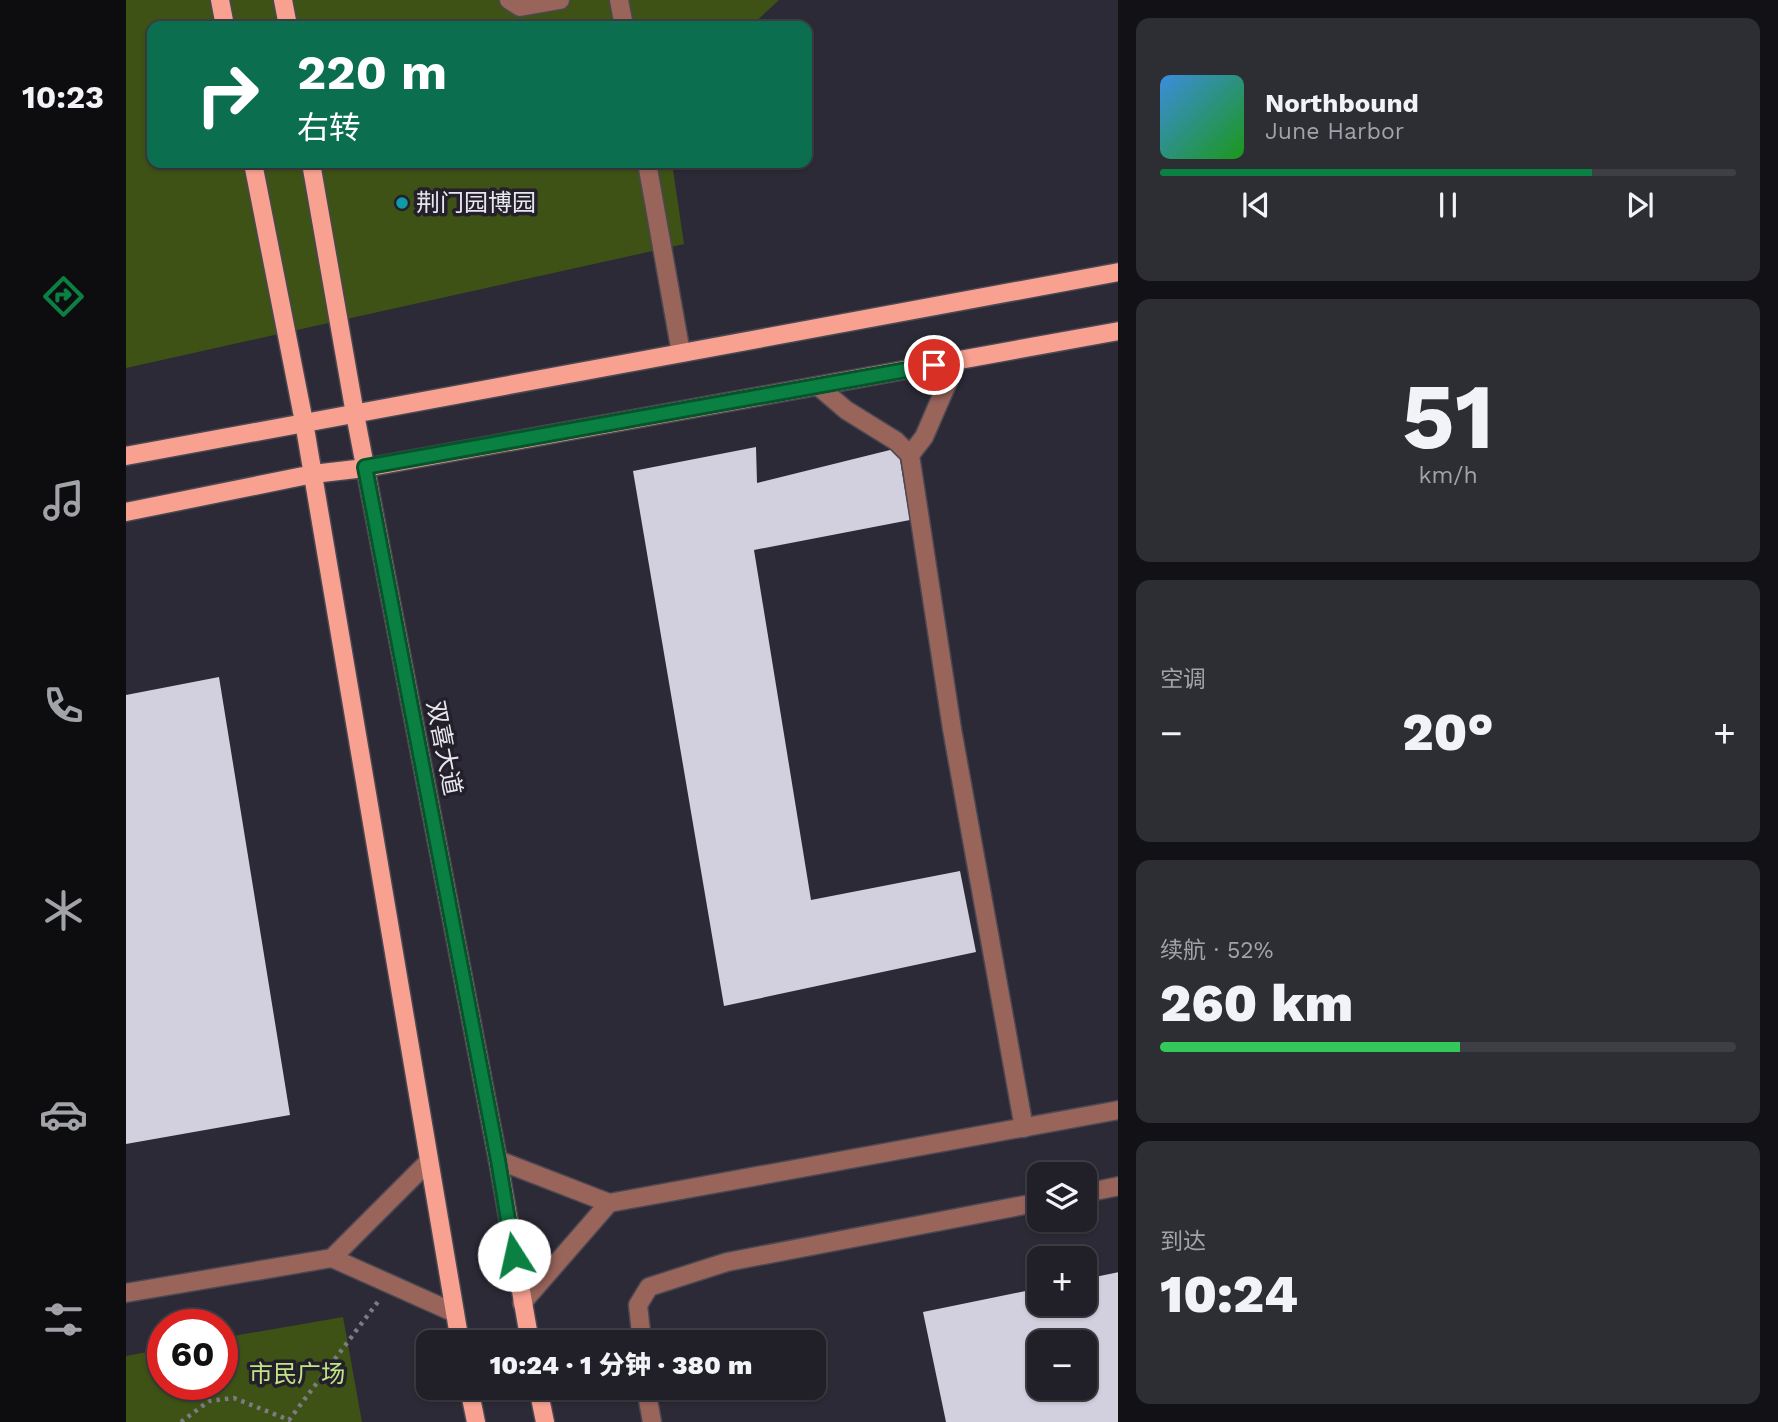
<!DOCTYPE html>
<html lang="zh">
<head>
<meta charset="utf-8">
<style>
	body { margin:0; font-family:"Work Sans","Noto Sans SC",sans-serif; background:#2d2d34; color:#f1f3f6; height:100vh; display:flex; flex-direction:column; font-size:26px; white-space:nowrap }
	* { box-sizing:border-box; margin:0 }
	p { font-size:23px; color:#a2a3a8 }
	.icon { flex:none; width:38px; height:38px; fill:none; stroke:currentColor; stroke-width:2; stroke-linecap:round; stroke-linejoin:round }
	.map { position:relative; flex:1; overflow:hidden }
	.side { display:flex; flex-direction:column; gap:18px; padding:18px; background:#121216; width:660px }
	.side>* { flex:none }
	.banner { position:absolute; left:21px; top:21px; width:665px; height:147px; border-radius:14px; box-shadow:0 2px 5px #0004,0 0 0 2px #3e3e45; background:#0b6e4f; color:#fff; overflow:hidden }
	.controls { position:absolute; left:901px; top:1162px; display:grid; gap:14px }
	.controls a { display:grid; place-items:center; width:70px; height:70px; border-radius:14px; background:#212028; box-shadow:0 2px 5px #0004,0 0 0 2px #3e3e45; font-size:35px }
	.speed { position:absolute; left:21px; top:1309px; display:flex; gap:14px; font-size:35px; font-weight:700; text-align:center }
	.speed>* { display:grid; place-content:center; width:91px; height:91px; border-radius:50%; background:#212028; box-shadow:0 2px 5px #0004,0 0 0 2px #3e3e45; line-height:1 }
	.speed .limit { border:10px solid #d22; background:#fff; color:#111 }
	.pin { position:absolute; display:grid; place-items:center; width:60px; height:60px; color:#fff; margin:-30px; border:4px solid #fff; border-radius:50%; box-shadow:0 2px 7px #0007 }
	.me { position:absolute; width:77px; margin:-38px; rotate:350deg; stroke-linejoin:round; filter:drop-shadow(0 0 5px #0008) }
	.turn { display:flex; align-items:center; gap:24px; height:147px; padding:0 35px; font-size:32px }
	.turn .icon { width:91px; height:91px; stroke-width:2.5 }
	.turn b { display:block; font-size:49px; line-height:60px }
	.big { font-size:52px; font-weight:800; line-height:1.1 }
	.side .card { flex:1; display:flex; flex-direction:column; justify-content:center; gap:10px; min-width:0; padding:0 24px; border-radius:14px; background:#2d2d34 }
	.side .dial { align-items:center; gap:0 }
	.dial b { font-size:91px; line-height:1 }
	.song { display:flex; align-items:center; gap:21px }
	.cover { width:84px; height:84px; border-radius:10px; background:linear-gradient(135deg,hsl(210 70% 55%),hsl(120 70% 35%)) }
	.played { height:7px; border-radius:4px; background:linear-gradient(90deg,#0b8043 75%,#3e3e45 75%) }
	.keys { display:flex; justify-content:space-around; direction:ltr }
	.heat { display:flex; justify-content:space-between; align-items:center; font-size:38px; direction:ltr }
	.charge { height:10px; border-radius:5px; background:linear-gradient(90deg,#34c759 52%,#3e3e45 0) }
	.trip { position:absolute; left:290px; top:1330px; width:410px; height:70px; border-radius:14px; background:#212028; box-shadow:0 2px 5px #0004,0 0 0 2px #3e3e45; font-weight:800; line-height:70px; text-align:center }
	main { display:flex; flex:1; min-height:0 }
	.dock { display:flex; flex-direction:column; width:126px; justify-content:space-around; align-items:center; background:#0d0d10; color:#a2a3a8 }
	.dock .icon { width:49px; height:49px }
	.dock .current { color:#0b8043 }
	.dock b { font-size:32px; color:#f1f3f6 }
	.map>svg:first-child { display:block }
</style>
</head>
<body>
<main>
<nav class="dock">
<b>10:23</b>
<svg class="icon current" aria-label="directions" viewBox="0 0 24 24"><path d="M12 3l9 9-9 9-9-9zM9 14v-3h6M13 9l2 2-2 2"/></svg>
<svg class="icon" aria-label="music" viewBox="0 0 24 24"><path d="M9 18V5l10-2v13"/><circle cx="6" cy="18" r="3"/><circle cx="16" cy="16" r="3"/></svg>
<svg class="icon" aria-label="phone" viewBox="0 0 24 24"><path d="M5 4h4l2 5-3 2q2 4 5 5l2-3 5 2v4C11 20 4 13 5 4z"/></svg>
<svg class="icon" aria-label="climate" viewBox="0 0 24 24"><path d="M12 3v18M4 7l16 10M4 17L20 7"/></svg>
<svg class="icon" aria-label="car" viewBox="0 0 24 24"><path d="M5 17H2v-5l4-1 3-4h7l3 4 3 1v5h-3M9 17h6M6 11h13"/><circle cx="7" cy="17" r="2"/><circle cx="17" cy="17" r="2"/></svg>
<svg class="icon" aria-label="filters" viewBox="0 0 24 24"><path d="M4 7h16M4 17h16"/><circle cx="9" cy="7" r="2"/><circle cx="15" cy="17" r="2"/></svg>
</nav>
<div class="map">
<svg width="993" height="1422" viewBox="0 0 993 1422">
	<rect width="100%" height="100%" fill="#2c2a36"/>
	<!-- green -->
	<path fill="#3e5215" d="M0,0h653l-28,26h-599v137h520l12,81 -558,124z
		M217,1317l19,105h-236v-66l37,-7v35h59v-46z"/>
	<!-- building -->
	<path fill="#d2cfdf" fill-rule="evenodd" d="M630,447l1,36 141,-35 12,72 -156,30 57,350 149,-29 16,81 -252,54 -91,-535z
		M93,677l71,438 -164,29v-449z
		M993,1272v150h-173l-23,-110 117,-24v16h45v-25zM914,1342h45v46h-45z"/>
	<g fill="none" stroke-linecap="round" stroke-linejoin="round">
		<defs>
			<path id="minor" d="M383,0l11,7 40,-7
				M493,0l5,26
				M521,163l34,190
				M831,361l-33,76 -14,18 42,274 72,399
				M692,386l28,24 50,31 14,14
				M372,1160l111,43 -87,100
				M303,1161l-97,97 123,55
				M959,1193l34,-7
				M483,1203l510,-93
				M0,1293l206,-35
				M516,1342l-4,-37 11,-18 78,-25 313,-60
				M520,1388l6,34"/>
			<path id="major" d="M94,0l5,26
				M157,0l5,26
				M127,163l51,259 156,920
				M185,163l44,251 143,746 32,182
				M0,456l993,-184
				M0,512l187,-38 52,-6 754,-137
				M343,1388l7,34
				M412,1388l7,34"/>
		</defs>
		<!-- minor casing -->
		<use href="#minor" stroke="#4a4853" stroke-width="21"/>
		<!-- major casing -->
		<use href="#major" stroke="#4a4853" stroke-width="21"/>
		<!-- path -->
		<path stroke="#7d7b85" stroke-width="4.5" stroke-dasharray="3.5 5" stroke-linecap="butt" d="M55,1422l28,-21 25,-3 55,22 91,-121"/>
		<!-- minor -->
		<use href="#minor" stroke="#99645a" stroke-width="18"/>
		<!-- major -->
		<use href="#major" stroke="#f8a190" stroke-width="18"/>
	</g>
	<g fill="none" stroke-linecap="round" stroke-linejoin="round">
		<defs>
			<path id="route" d="M388,1255l-16,-95 -133,-693 569,-102"/>
		</defs>
		<!-- route casing -->
		<use href="#route" stroke="#07532c" stroke-width="18"/>
		<!-- route -->
		<use href="#route" stroke="#0b8043" stroke-width="12"/>
	</g>
	<!-- markers -->
	<circle fill="#0f9aa8" stroke="#23202c" stroke-width="2.5" cx="276" cy="203" r="7"/>
	<g text-anchor="middle" stroke-width="7" stroke-linejoin="round" paint-order="stroke">
		<!-- poi labels -->
		<g font-size="24" fill="#e8e6ee" stroke="#23202c" text-anchor="start">
			<text x="290" y="211">荆门园博园</text>
		</g>
		<!-- street labels -->
		<g font-size="24" fill="#e8e6ee" stroke="#23202c">
			<text transform="translate(318 748) rotate(79)" y="8">双喜大道</text>
		</g>
		<!-- park labels -->
		<g font-size="24" fill="#c1e585" stroke="#23202c">
			<text x="171" y="1382">市民广场</text>
		</g>
	</g>
</svg>
<div class="controls">
<a><svg class="icon" aria-label="layers" viewBox="0 0 24 24"><path d="M12 4l9 5-9 5-9-5zM3 14l9 5 9-5"/></svg></a>
<a>+</a>
<a>−</a>
</div>
<div class="speed"><div class="limit">60</div></div>
<div class="pin" style="left:808px;top:365px;background:#d93025"><svg class="icon" aria-label="arrive" viewBox="0 0 24 24"><path d="M6 21V4h12l-3 4 3 4H6"/></svg></div>
<svg class="me" style="left:388px;top:1255px" viewBox="-20 -20 40 40"><circle r="19" fill="#fff"/><path d="M0-13L10 11 0 6-10 11z" fill="#0b8043"/></svg>
<div class="trip">10:24 · 1 分钟 · 380 m</div>
<div class="banner">
<div class="turn"><svg class="icon" aria-label="right" viewBox="0 0 24 24"><path d="M7 20v-9h11M14 6l5 5-5 5"/></svg><div><b>220 m</b>右转</div></div>
</div>
</div>
<section class="side">
<div class="card">
<div class="song"><i class="cover"></i><div><b>Northbound</b><p>June Harbor</p></div></div>
<div class="played"></div>
<div class="keys"><svg class="icon" aria-label="previous" viewBox="0 0 24 24"><path d="M18 5L8 12l10 7zM5 5v14"/></svg><svg class="icon" aria-label="pause" viewBox="0 0 24 24"><path d="M8 5v14M16 5v14"/></svg><svg class="icon" aria-label="next" viewBox="0 0 24 24"><path d="M6 5l10 7-10 7zM19 5v14"/></svg></div>
</div>
<div class="card dial"><b>51</b><p>km/h</p></div>
<div class="card"><p>空调</p>
<div class="heat"><a>−</a><b class="big">20°</b><a>+</a></div>
</div>
<div class="card"><p>续航 · 52%</p><b class="big">260 km</b><div class="charge"></div></div>
<div class="card"><p>到达</p><b class="big">10:24</b></div>
</section>
</main>
</body>
</html>
